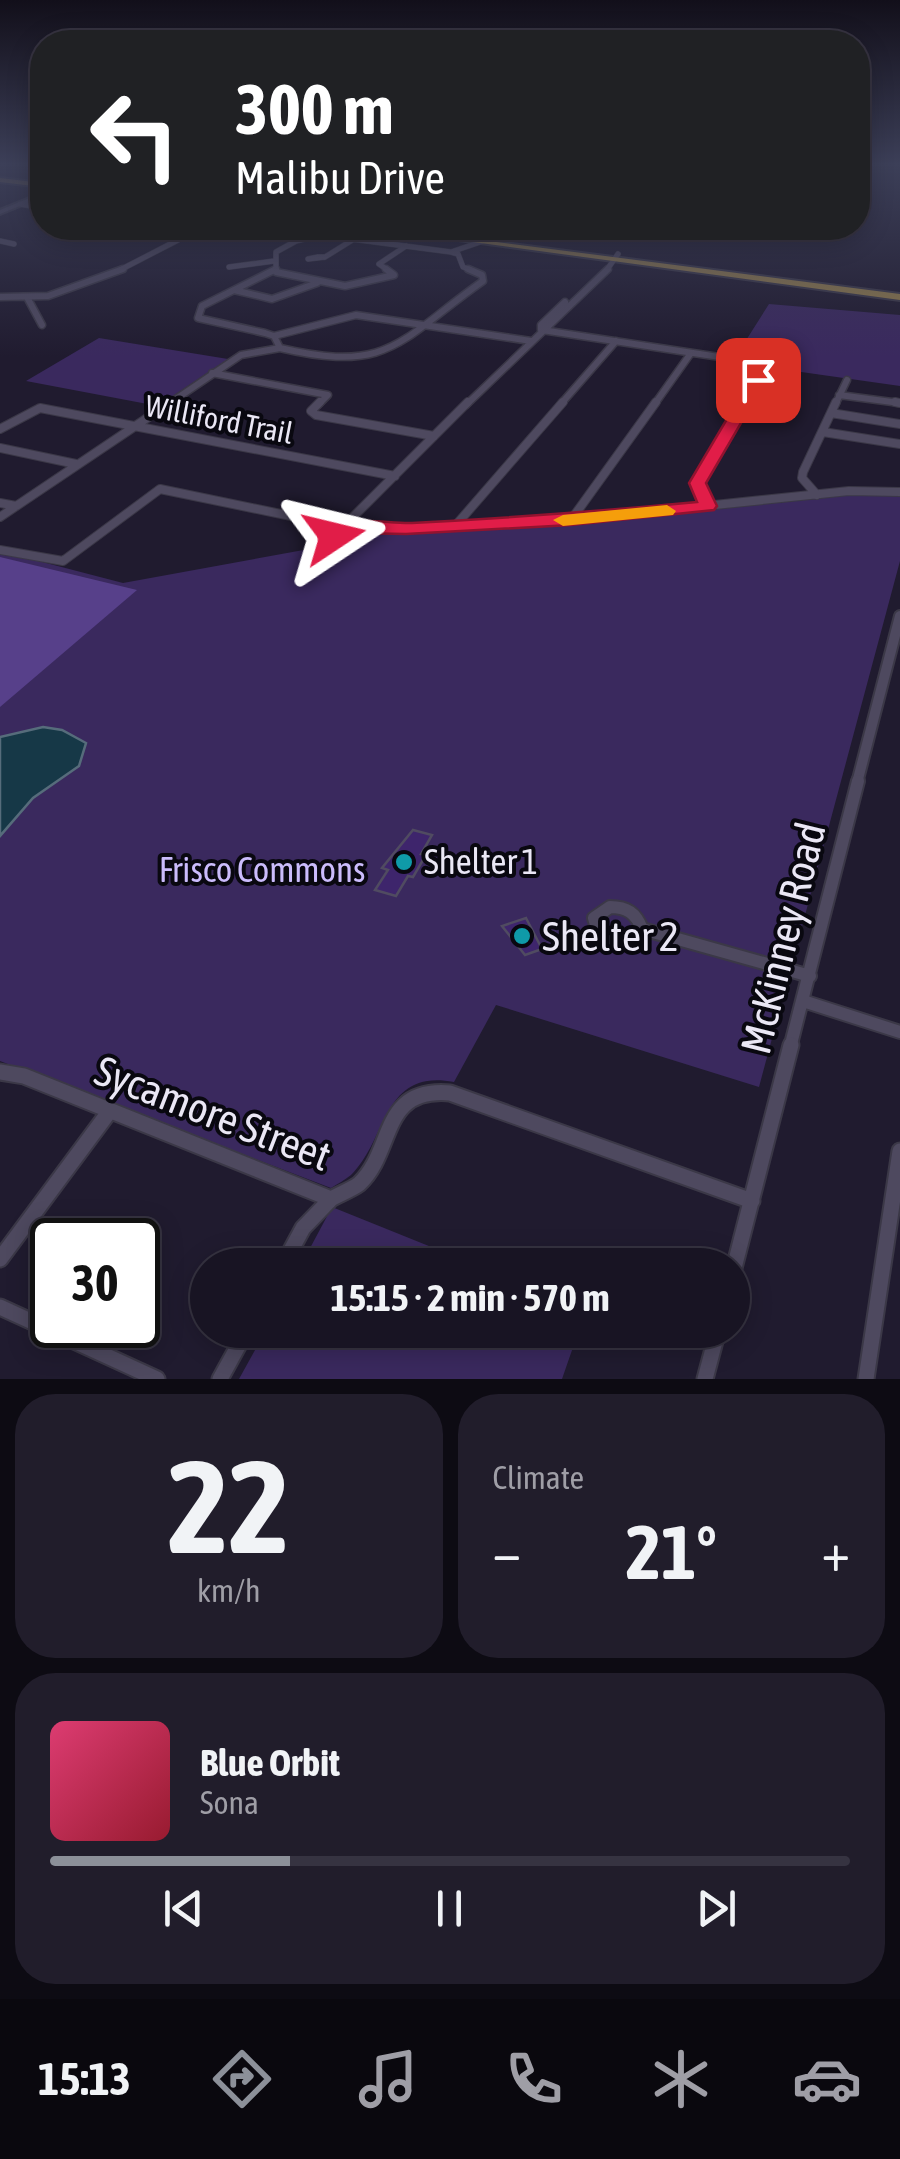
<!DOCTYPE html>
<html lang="en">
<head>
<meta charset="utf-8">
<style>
	body { margin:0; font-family:"Asap Condensed",sans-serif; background:#211d2b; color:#f1f3f6; height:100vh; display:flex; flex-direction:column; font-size:38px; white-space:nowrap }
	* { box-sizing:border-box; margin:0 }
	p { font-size:32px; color:#9f9ea6 }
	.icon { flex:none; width:55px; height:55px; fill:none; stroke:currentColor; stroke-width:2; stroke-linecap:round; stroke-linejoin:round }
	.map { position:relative; height:1379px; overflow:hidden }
	.drawer { display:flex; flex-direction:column; gap:15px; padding:15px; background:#0d0b13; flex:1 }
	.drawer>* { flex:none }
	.guide { position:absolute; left:30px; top:30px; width:840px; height:210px; border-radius:40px; box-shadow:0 5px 25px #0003,0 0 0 2px #363341; background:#202124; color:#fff; overflow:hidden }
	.speed { position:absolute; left:30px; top:1218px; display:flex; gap:20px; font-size:50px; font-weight:700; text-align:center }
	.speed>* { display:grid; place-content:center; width:130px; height:130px; border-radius:50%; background:#181423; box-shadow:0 5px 25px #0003,0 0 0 2px #363341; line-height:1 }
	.speed .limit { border:5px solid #111; border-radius:15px; background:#fff; color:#111 }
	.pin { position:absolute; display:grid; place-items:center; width:85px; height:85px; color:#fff; margin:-42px; border-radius:20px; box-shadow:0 5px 15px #0006 }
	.me { position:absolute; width:110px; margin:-55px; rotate:80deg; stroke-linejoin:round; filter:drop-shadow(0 0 8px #0008) }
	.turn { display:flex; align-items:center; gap:35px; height:210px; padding:0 40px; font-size:45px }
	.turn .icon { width:130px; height:130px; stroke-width:2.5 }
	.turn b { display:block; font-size:70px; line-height:85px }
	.big { font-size:75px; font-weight:700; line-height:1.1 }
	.drawer .widget { flex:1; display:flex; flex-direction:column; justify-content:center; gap:15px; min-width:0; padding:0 35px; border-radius:40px; background:#211d2b }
	.drawer .dial { align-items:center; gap:0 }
	.dial b { font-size:130px; line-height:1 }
	.song { display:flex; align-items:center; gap:30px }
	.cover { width:120px; height:120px; border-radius:15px; background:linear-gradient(135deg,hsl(340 70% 55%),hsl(350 70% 35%)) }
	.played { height:10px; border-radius:5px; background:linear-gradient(90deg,#8c9099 30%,#363341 30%) }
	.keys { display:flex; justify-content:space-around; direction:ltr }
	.heat { display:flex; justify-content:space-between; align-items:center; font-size:55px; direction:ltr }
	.drawer .tiles { flex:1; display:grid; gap:15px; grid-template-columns:1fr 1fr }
	.widget:last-child { grid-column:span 2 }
	.trip { position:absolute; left:190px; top:1248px; width:560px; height:100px; border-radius:50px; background:#181423; box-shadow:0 5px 25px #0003,0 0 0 2px #363341; font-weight:700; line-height:100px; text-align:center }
	.tabs { display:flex; height:160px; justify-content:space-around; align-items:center; background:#0a080e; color:#9f9ea6 }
	.tabs .icon { width:70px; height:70px }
	.tabs .current { color:#8c9099 }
	.tabs b { font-size:45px; color:#f1f3f6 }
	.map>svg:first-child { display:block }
</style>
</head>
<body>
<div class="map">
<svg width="900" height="1379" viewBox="0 0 900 1379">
	<rect width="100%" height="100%" fill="#201b2f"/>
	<!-- green -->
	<path fill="#3a295e" d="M769,304l131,11v71l-127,-18 2,-6 -39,-6z
		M99,338l129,21 -70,47 -132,-25z
		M874,492l26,4v65l-141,526 -263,-82 -42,77c-72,-14 -66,57 -103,93 -6,5 -14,9 -20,13l-331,-127v-510l123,32 186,-34 10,-12 16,4 9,-8 374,-25z
		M332,1207l144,58h-175z
		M266,1330h313l-17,49h-323z"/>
	<!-- forest -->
	<path fill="#57408a" d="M0,557l137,33 -137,117z"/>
	<!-- water -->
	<path fill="#163847" stroke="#566c7b" stroke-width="2.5" d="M43,727l19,3 24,13 -7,23 -46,32 -33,38v-99z"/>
	<!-- building -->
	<path fill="#3e256c" stroke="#504b61" stroke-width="2.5" d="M413,830l19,5 -11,19 5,1 -13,22 -5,-1 -12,20 -21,-6 13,-20 -6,-2z
		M526,918l16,31 -17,6 -23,-29z"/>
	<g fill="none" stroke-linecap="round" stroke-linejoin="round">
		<defs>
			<path id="street-far5" d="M20,204l22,4
				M0,241l14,3
				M451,252l41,-14
				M318,257h7l-17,2z
				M325,257l29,-18
				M229,267l45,-6
				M118,271l60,-31 5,-7 -4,-5
				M276,271v-19l20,-11 25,-6 130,17 7,2 5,13 11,4
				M389,271l-10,-7 27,-18
				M606,271l12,-17"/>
			<path id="street-far4" d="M276,269l-74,37 -4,12 67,15 9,3 6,12c111,26 119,-8 203,-67l-1,-6 -14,-6
				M276,272l69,14 49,-11 -8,-6
				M234,290l38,9 45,-16
				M0,297l48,-1 75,-27
				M28,299l14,26
				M541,330v-5l24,-23
				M542,330l224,34 -24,41
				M274,336l82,-21 175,26
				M212,373l116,22 -10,10
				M839,395l61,8
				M167,405l74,-50 39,-7
				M466,405l142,-136
				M560,405l56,-64
				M654,405l37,-52
				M835,405l12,-25"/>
			<path id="street-far3" d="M320,402l-9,9 5,4 118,21
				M895,402l5,1
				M831,413l69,11
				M0,429l40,-21 355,68
				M823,432l77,12
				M0,448l76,16
				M817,495l-15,-17 1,-6 33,-70
				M0,503l16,3
				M708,506l-11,-23 47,-81
				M0,517l171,-115
				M571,520l85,-118
				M456,525l107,-123
				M334,536l134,-134
				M0,550l63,11 97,-72 184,38 62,2 165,-9 278,-29 51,1"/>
			<path id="street-far2" d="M857,783l43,-167"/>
			<path id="street-far1" d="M610,907c17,0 26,6 32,22l-9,10 -11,3 -23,-7 -5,-17z
				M642,929l168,47
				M803,1001l97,31
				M790,1048l68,-267"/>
			<path id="street" d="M0,1072l24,4 307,123c8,-5 20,-9 28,-15 36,-33 20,-97 91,-91l302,108
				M0,1259l109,-147
				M283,1265l20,-37 28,-29
				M732,1276l59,-231
				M0,1307l157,72
				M220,1379l27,-49
				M705,1379l13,-49
				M866,1379l34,-228"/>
			<path id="secondary" d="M42,193v4l-42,17v-4z"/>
			<path id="primary" d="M0,178l42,5v4l-42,-5z
				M370,228h18l512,66v6z"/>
		</defs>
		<!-- street-far5 casing -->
		<use href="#street-far5" stroke="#3b3847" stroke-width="6"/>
		<!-- street-far4 casing -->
		<use href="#street-far4" stroke="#3b3847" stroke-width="9"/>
		<!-- street-far3 casing -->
		<use href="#street-far3" stroke="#3b3847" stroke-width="10"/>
		<!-- street-far2 casing -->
		<use href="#street-far2" stroke="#3b3847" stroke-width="14"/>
		<!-- street-far1 casing -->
		<use href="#street-far1" stroke="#3b3847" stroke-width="16"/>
		<!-- street casing -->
		<use href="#street" stroke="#3b3847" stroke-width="19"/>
		<!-- secondary casing -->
		<use href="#secondary" stroke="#3b3847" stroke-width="4"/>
		<!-- primary casing -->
		<use href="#primary" stroke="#3b3847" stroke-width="4"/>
		<!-- street-far5 -->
		<use href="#street-far5" stroke="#4e495f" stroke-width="5"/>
		<!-- street-far4 -->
		<use href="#street-far4" stroke="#4e495f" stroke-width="6"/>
		<!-- street-far3 -->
		<use href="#street-far3" stroke="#4e495f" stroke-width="8"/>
		<!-- street-far2 -->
		<use href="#street-far2" stroke="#4e495f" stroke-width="10"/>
		<!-- street-far1 -->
		<use href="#street-far1" stroke="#4e495f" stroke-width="12"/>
		<!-- street -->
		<use href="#street" stroke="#4e495f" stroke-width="15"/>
		<!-- secondary -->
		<use href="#secondary" fill="#4e495f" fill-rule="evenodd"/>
		<!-- primary -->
		<use href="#primary" fill="#8e794b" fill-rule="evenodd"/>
	</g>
	<!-- sky -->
	<linearGradient id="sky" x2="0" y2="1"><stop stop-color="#120f1a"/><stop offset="0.46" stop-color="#3c3f58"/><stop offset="1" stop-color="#3c3f58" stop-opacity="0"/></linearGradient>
	<rect width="900" height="357" fill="url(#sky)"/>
	<!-- route -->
	<path fill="#e11d48" stroke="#92132f" stroke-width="2.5" d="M758,375l8,5 -60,103 11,23 -3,4 -143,15 -165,9 -57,-1 -15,9 -9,-6c20,-24 58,-12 87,-13 95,-5 190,-12 285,-21l-8,-19 61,-103z"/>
	<!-- slow -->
	<path fill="#f59e0b" d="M667,505l9,6 -3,4 -110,11 -10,-6 10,-5z"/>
	<!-- markers -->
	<g fill="#0f9aa8" stroke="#090810" stroke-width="4">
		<circle cx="404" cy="862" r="10"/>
		<circle cx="522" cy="936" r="10"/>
	</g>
	<g text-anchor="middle" stroke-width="8" stroke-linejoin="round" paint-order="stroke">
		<!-- far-street labels -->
		<g font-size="30" fill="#eae7f5" stroke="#090810">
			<text transform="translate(219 420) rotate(11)" y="10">Williford Trail</text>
		</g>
		<!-- poi labels -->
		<g font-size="35" fill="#eae7f5" stroke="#090810" text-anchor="start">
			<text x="424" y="874">Shelter 1</text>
		</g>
		<!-- park labels -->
		<g font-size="35" fill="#cbbcfc" stroke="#090810">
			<text x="262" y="882">Frisco Commons</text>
		</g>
		<!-- near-poi labels -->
		<g font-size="42" fill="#eae7f5" stroke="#090810" text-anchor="start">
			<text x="542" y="951">Shelter 2</text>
		</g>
		<!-- near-street labels -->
		<g font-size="42" fill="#eae7f5" stroke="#090810">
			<text transform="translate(783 938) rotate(-76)" y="15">McKinney Road</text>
			<text transform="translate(213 1113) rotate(21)" y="15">Sycamore Street</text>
		</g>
	</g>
</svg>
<div class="speed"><div class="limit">30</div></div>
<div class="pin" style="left:758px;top:380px;background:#d93025"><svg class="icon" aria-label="arrive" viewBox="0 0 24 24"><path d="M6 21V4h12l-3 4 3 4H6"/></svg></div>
<svg class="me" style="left:334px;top:536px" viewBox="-20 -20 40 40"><path d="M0-17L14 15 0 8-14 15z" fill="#e11d48" stroke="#fff" stroke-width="4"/></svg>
<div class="trip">15:15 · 2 min · 570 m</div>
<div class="guide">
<div class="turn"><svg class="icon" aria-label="left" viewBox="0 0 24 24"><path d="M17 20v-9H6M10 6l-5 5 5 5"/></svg><div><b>300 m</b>Malibu Drive</div></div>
</div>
</div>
<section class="drawer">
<div class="tiles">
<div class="widget dial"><b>22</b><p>km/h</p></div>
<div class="widget"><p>Climate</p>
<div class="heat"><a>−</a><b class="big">21°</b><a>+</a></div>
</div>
<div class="widget">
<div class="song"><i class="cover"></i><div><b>Blue Orbit</b><p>Sona</p></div></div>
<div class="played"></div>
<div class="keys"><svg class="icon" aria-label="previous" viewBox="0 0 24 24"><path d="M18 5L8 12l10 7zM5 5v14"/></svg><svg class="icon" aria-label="pause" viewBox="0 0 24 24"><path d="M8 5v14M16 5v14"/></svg><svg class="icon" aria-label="next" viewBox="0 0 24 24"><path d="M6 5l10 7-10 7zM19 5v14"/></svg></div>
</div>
</div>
</section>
<nav class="tabs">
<b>15:13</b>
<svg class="icon current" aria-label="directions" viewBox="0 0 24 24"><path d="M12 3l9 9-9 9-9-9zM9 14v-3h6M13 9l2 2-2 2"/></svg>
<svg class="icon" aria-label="music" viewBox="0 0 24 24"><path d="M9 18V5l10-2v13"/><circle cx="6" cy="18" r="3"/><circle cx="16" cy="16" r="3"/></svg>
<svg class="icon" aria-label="phone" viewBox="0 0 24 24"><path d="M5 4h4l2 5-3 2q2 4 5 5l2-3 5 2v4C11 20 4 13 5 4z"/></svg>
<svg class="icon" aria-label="climate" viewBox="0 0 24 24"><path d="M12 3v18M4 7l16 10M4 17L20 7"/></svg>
<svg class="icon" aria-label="car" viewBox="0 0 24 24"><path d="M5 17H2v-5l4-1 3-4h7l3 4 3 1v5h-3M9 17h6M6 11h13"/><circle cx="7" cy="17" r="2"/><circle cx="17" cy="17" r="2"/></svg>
</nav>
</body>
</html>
